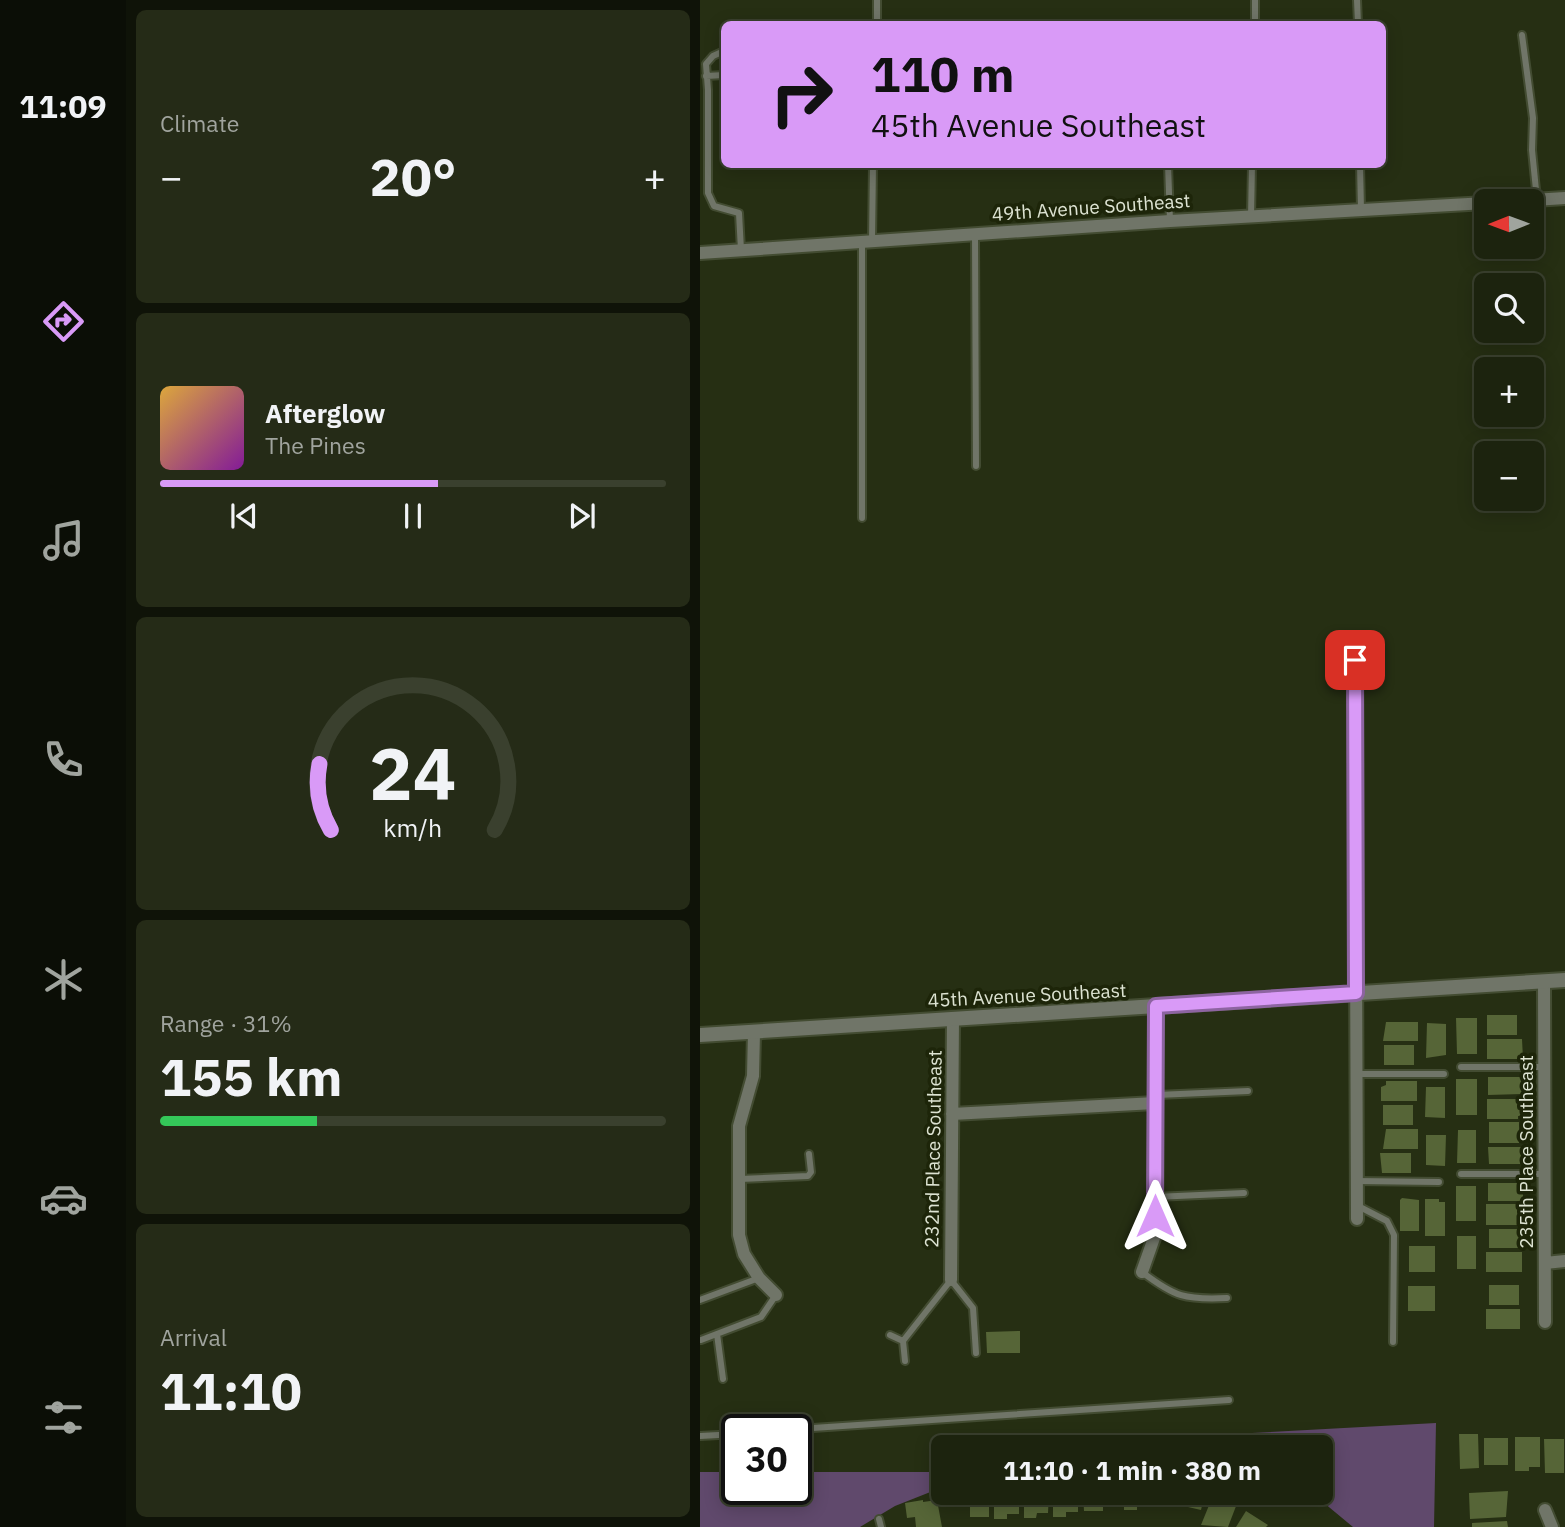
<!DOCTYPE html>
<html lang="en">
<head>
<meta charset="utf-8">
<style>
	body { margin:0; font-family:"IBM Plex Sans",sans-serif; background:#252b17; color:#f1f3f6; height:100vh; display:flex; flex-direction:column; font-size:26px; white-space:nowrap }
	* { box-sizing:border-box; margin:0 }
	p { font-size:23px; color:#a0a49e }
	.icon { flex:none; width:38px; height:38px; fill:none; stroke:currentColor; stroke-width:2; stroke-linecap:round; stroke-linejoin:round }
	.map { position:relative; flex:1; overflow:hidden }
	.side { display:flex; flex-direction:column; gap:10px; padding:10px; background:#0f1308; width:574px }
	.side>* { flex:none }
	.hud { position:absolute; left:21px; top:21px; width:665px; height:147px; border-radius:10px; box-shadow:0 4px 18px #0003,0 0 0 2px #3a402e; background:#d99af7; color:#111; overflow:hidden }
	.needle { width:46px; rotate:269deg }
	.buttons { position:absolute; left:774px; top:189px; display:grid; gap:14px }
	.buttons a { display:grid; place-items:center; width:70px; height:70px; border-radius:10px; background:#1c230e; box-shadow:0 4px 18px #0003,0 0 0 2px #3a402e; font-size:35px }
	.speed { position:absolute; left:21px; top:1414px; display:flex; gap:14px; font-size:35px; font-weight:700; text-align:center }
	.speed>* { display:grid; place-content:center; width:91px; height:91px; border-radius:50%; background:#1c230e; box-shadow:0 4px 18px #0003,0 0 0 2px #3a402e; line-height:1 }
	.speed .limit { border:4px solid #111; border-radius:10px; background:#fff; color:#111 }
	.pin { position:absolute; display:grid; place-items:center; width:60px; height:60px; color:#fff; margin:-30px; border-radius:14px; box-shadow:0 4px 10px #0006 }
	.me { position:absolute; width:77px; margin:-38px; rotate:0deg; stroke-linejoin:round; filter:drop-shadow(0 0 5px #0008) }
	.turn { display:flex; align-items:center; gap:24px; height:147px; padding:0 35px; font-size:32px }
	.turn .icon { width:91px; height:91px; stroke-width:2.5 }
	.turn b { display:block; font-size:49px; line-height:60px }
	.big { font-size:52px; font-weight:800; line-height:1.1 }
	.side .widget { flex:1; display:flex; flex-direction:column; justify-content:center; gap:10px; min-width:0; padding:0 24px; border-radius:10px; background:#252b17 }
	.side .dial { align-items:center; gap:0 }
	.dial svg { height:182px; overflow:visible; fill:none; stroke:#3a402e; stroke-width:7; stroke-linecap:round; text-anchor:middle }
	.dial text { fill:#f1f3f6; stroke:none }
	.song { display:flex; align-items:center; gap:21px }
	.cover { width:84px; height:84px; border-radius:10px; background:linear-gradient(135deg,hsl(40 70% 55%),hsl(290 70% 35%)) }
	.played { height:7px; border-radius:4px; background:linear-gradient(90deg,#d99af7 55%,#3a402e 55%) }
	.keys { display:flex; justify-content:space-around; direction:ltr }
	.heat { display:flex; justify-content:space-between; align-items:center; font-size:38px; direction:ltr }
	.charge { height:10px; border-radius:5px; background:linear-gradient(90deg,#34c759 31%,#3a402e 0) }
	.trip { position:absolute; left:231px; top:1435px; width:402px; height:70px; border-radius:10px; background:#1c230e; box-shadow:0 4px 18px #0003,0 0 0 2px #3a402e; font-weight:800; line-height:70px; text-align:center }
	main { display:flex; flex:1; min-height:0 }
	.dock { display:flex; flex-direction:column; width:126px; justify-content:space-around; align-items:center; background:#0b0e06; color:#a0a49e }
	.dock .icon { width:49px; height:49px }
	.dock .on { color:#d99af7 }
	.dock b { font-size:32px; color:#f1f3f6 }
	.map>svg:first-child { display:block }
</style>
</head>
<body>
<main>
<nav class="dock">
<b>11:09</b>
<svg class="icon on" aria-label="directions" viewBox="0 0 24 24"><path d="M12 3l9 9-9 9-9-9zM9 14v-3h6M13 9l2 2-2 2"/></svg>
<svg class="icon" aria-label="music" viewBox="0 0 24 24"><path d="M9 18V5l10-2v13"/><circle cx="6" cy="18" r="3"/><circle cx="16" cy="16" r="3"/></svg>
<svg class="icon" aria-label="phone" viewBox="0 0 24 24"><path d="M5 4h4l2 5-3 2q2 4 5 5l2-3 5 2v4C11 20 4 13 5 4z"/></svg>
<svg class="icon" aria-label="climate" viewBox="0 0 24 24"><path d="M12 3v18M4 7l16 10M4 17L20 7"/></svg>
<svg class="icon" aria-label="car" viewBox="0 0 24 24"><path d="M5 17H2v-5l4-1 3-4h7l3 4 3 1v5h-3M9 17h6M6 11h13"/><circle cx="7" cy="17" r="2"/><circle cx="17" cy="17" r="2"/></svg>
<svg class="icon" aria-label="filters" viewBox="0 0 24 24"><path d="M4 7h16M4 17h16"/><circle cx="9" cy="7" r="2"/><circle cx="15" cy="17" r="2"/></svg>
</nav>
<section class="side">
<div class="widget"><p>Climate</p>
<div class="heat"><a>−</a><b class="big">20°</b><a>+</a></div>
</div>
<div class="widget">
<div class="song"><i class="cover"></i><div><b>Afterglow</b><p>The Pines</p></div></div>
<div class="played"></div>
<div class="keys"><svg class="icon" aria-label="previous" viewBox="0 0 24 24"><path d="M18 5L8 12l10 7zM5 5v14"/></svg><svg class="icon" aria-label="pause" viewBox="0 0 24 24"><path d="M8 5v14M16 5v14"/></svg><svg class="icon" aria-label="next" viewBox="0 0 24 24"><path d="M6 5l10 7-10 7zM19 5v14"/></svg></div>
</div>
<div class="widget dial"><svg viewBox="0 0 100 80">
<path d="M14 69A42 42 0 1 1 86 69"/>
<path d="M14 69A42 42 0 0 1 9 40" stroke="#d99af7"/>
<text x="50" y="56" font-size="32" font-weight="700">24</text>
<text x="50" y="72" font-size="11">km/h</text>
</svg></div>
<div class="widget"><p>Range · 31%</p><b class="big">155 km</b><div class="charge"></div></div>
<div class="widget"><p>Arrival</p><b class="big">11:10</b></div>
</section>
<div class="map">
<svg width="865" height="1527" viewBox="0 0 865 1527">
	<rect width="100%" height="100%" fill="#262f13"/>
	<!-- green -->
	<path fill="#60496c" d="M736,1423l-2,104h-81l-41,-34h9v-46h-65l-4,-14z
		M0,1472h37v17h59v-17h147v15l-48,19 -35,21h-160z"/>
	<!-- building -->
	<path fill="#566537" d="M787,1015h30v20h-30z
		M756,1018h21v36h-20z
		M686,1022h32v19h-35z
		M727,1023l19,1v31l-20,3z
		M787,1039h35l1,20h-36z
		M684,1045h30v20h-30z
		M788,1077h35l-1,17 -34,1z
		M756,1079h21v36h-21z
		M686,1081h31v20h-36v-14l5,-2z
		M726,1087h19v31l-20,-1z
		M787,1099h34v17h-3v3h-31z
		M683,1105h30v20h-30z
		M789,1122h30v21h-30z
		M686,1129h32v20h-35z
		M758,1130h18v33h-19z
		M726,1135h20l-1,31 -19,-1z
		M788,1147h35v17h-34z
		M680,1153h31v20h-29z
		M788,1183h35v18h-35z
		M756,1186h20v35h-20z
		M702,1198l17,2v31h-19v-31z
		M725,1199h14v3h6v34h-20z
		M786,1204h35v21h-35z
		M789,1229h30v19h-30z
		M757,1236h19v33h-19z
		M709,1246h26v26h-26z
		M786,1252h36v20h-36z
		M789,1285h30v20h-30z
		M708,1286h27v25h-27z
		M786,1309h34v20h-34z
		M320,1331v22h-33l-1,-21z
		M759,1434h19l1,34 -19,1z
		M815,1437h25v30h-11v4h-14z
		M784,1438h24v27h-24z
		M844,1439h20v34h-19z
		M808,1491l-2,26 -36,2 -1,-26z
		M270,1493h19v24h-19z
		M294,1493h25v21h-12v5h-13z
		M324,1493h25l-1,20h-11l-1,5h-12z
		M353,1493h25v19h-12v5h-13z
		M383,1493h20v18h-19z
		M412,1493h25v17h-13v-5h-12z
		M444,1493h26l-2,10 -12,-2 -1,4 -14,-2z
		M479,1493h26l-4,17 -13,-3 1,-5 -12,-3z
		M514,1493l24,8 -10,26 -27,-2z
		M223,1500v2l14,-2 5,27h-26l-1,-10 -8,1 -2,-15z
		M546,1511l22,14 -2,2h-30z
		M807,1521l1,6h-36v-4z"/>
	<g fill="none" stroke-linecap="round" stroke-linejoin="round">
		<defs>
			<path id="service" d="M657,0l1,24
				M177,24v-24
				M555,24v-24
				M822,35l11,83 -1,32 5,50
				M24,51l-11,5 -7,8 2,26v103l6,13 25,7 2,37
				M6,76l18,-1
				M468,164l2,57
				M660,164l1,46
				M551,217l1,-53
				M275,234l1,232
				M172,241l1,-77
				M162,242v276
				M761,1067h83
				M656,1074h88
				M457,1095l91,-4
				M761,1174h84
				M40,1179l68,-3 3,-4 -2,-18
				M656,1181l83,1
				M455,1197l89,-4
				M658,1206l29,15 7,14 -1,107
				M442,1272c33,25 43,28 85,26
				M0,1300l59,-22
				M17,1334l6,45
				M190,1335l13,6 2,20
				M1,1340l60,-23 15,-22
				M203,1341l48,-61 22,28 3,45
				M83,1430l446,-30
				M0,1436l37,-2
				M179,1519l2,8"/>
			<path id="minor" d="M818,201l47,-3
				M0,253l470,-32 316,-18
				M655,660l2,559
				M844,981l1,341
				M54,1032l-1,44 -14,50v109l5,19 15,24 17,17
				M252,1114l203,-11
				M845,1263l20,-2
				M442,1272l13,-37 1,-229
				M251,1280l2,-262
				M845,1510l7,17"/>
			<path id="tertiary" d="M0,1035l865,-55"/>
		</defs>
		<!-- service casing -->
		<use href="#service" stroke="#434c32" stroke-width="10"/>
		<!-- minor casing -->
		<use href="#minor" stroke="#434c32" stroke-width="16"/>
		<!-- tertiary casing -->
		<use href="#tertiary" stroke="#434c32" stroke-width="18"/>
		<!-- service -->
		<use href="#service" stroke="#707568" stroke-width="6"/>
		<!-- minor -->
		<use href="#minor" stroke="#707568" stroke-width="12"/>
		<!-- tertiary -->
		<use href="#tertiary" stroke="#707568" stroke-width="14"/>
	</g>
	<g fill="none" stroke-linecap="round" stroke-linejoin="round">
		<defs>
			<path id="route" d="M455,1216l1,-210 200,-13 -1,-333"/>
		</defs>
		<!-- route casing -->
		<use href="#route" stroke="#8d64a1" stroke-width="18"/>
		<!-- route -->
		<use href="#route" stroke="#d99af7" stroke-width="12"/>
	</g>
	<g text-anchor="middle" stroke-width="7" stroke-linejoin="round" paint-order="stroke">
		<!-- street labels -->
		<g font-size="19" fill="#dde3d2" stroke="#1d2509">
			<text transform="translate(391 207) rotate(-4)" y="7">49th Avenue Southeast</text>
			<text transform="translate(327 995) rotate(-3)" y="7">45th Avenue Southeast</text>
			<text transform="translate(233 1149) rotate(-89)" y="7">232nd Place Southeast</text>
			<text transform="translate(826 1152) rotate(-90)" y="7">235th Place Southeast</text>
		</g>
	</g>
</svg>
<div class="buttons">
<a><svg class="needle" viewBox="-14 -14 28 28"><path d="M0-13l5 13h-10z" fill="#e53935"/><path d="M0 13l5-13h-10z" fill="#a0a49e"/></svg></a>
<a><svg class="icon" aria-label="search" viewBox="0 0 24 24"><circle cx="10" cy="10" r="6"/><path d="M15 15l6 6"/></svg></a>
<a>+</a>
<a>−</a>
</div>
<div class="speed"><div class="limit">30</div></div>
<div class="pin" style="left:655px;top:660px;background:#d93025"><svg class="icon" aria-label="arrive" viewBox="0 0 24 24"><path d="M6 21V4h12l-3 4 3 4H6"/></svg></div>
<svg class="me" style="left:455px;top:1216px" viewBox="-20 -20 40 40"><path d="M0-17L14 15 0 8-14 15z" fill="#d99af7" stroke="#fff" stroke-width="4"/></svg>
<div class="trip">11:10 · 1 min · 380 m</div>
<div class="hud">
<div class="turn"><svg class="icon" aria-label="right" viewBox="0 0 24 24"><path d="M7 20v-9h11M14 6l5 5-5 5"/></svg><div><b>110 m</b>45th Avenue Southeast</div></div>
</div>
</div>
</main>
</body>
</html>
